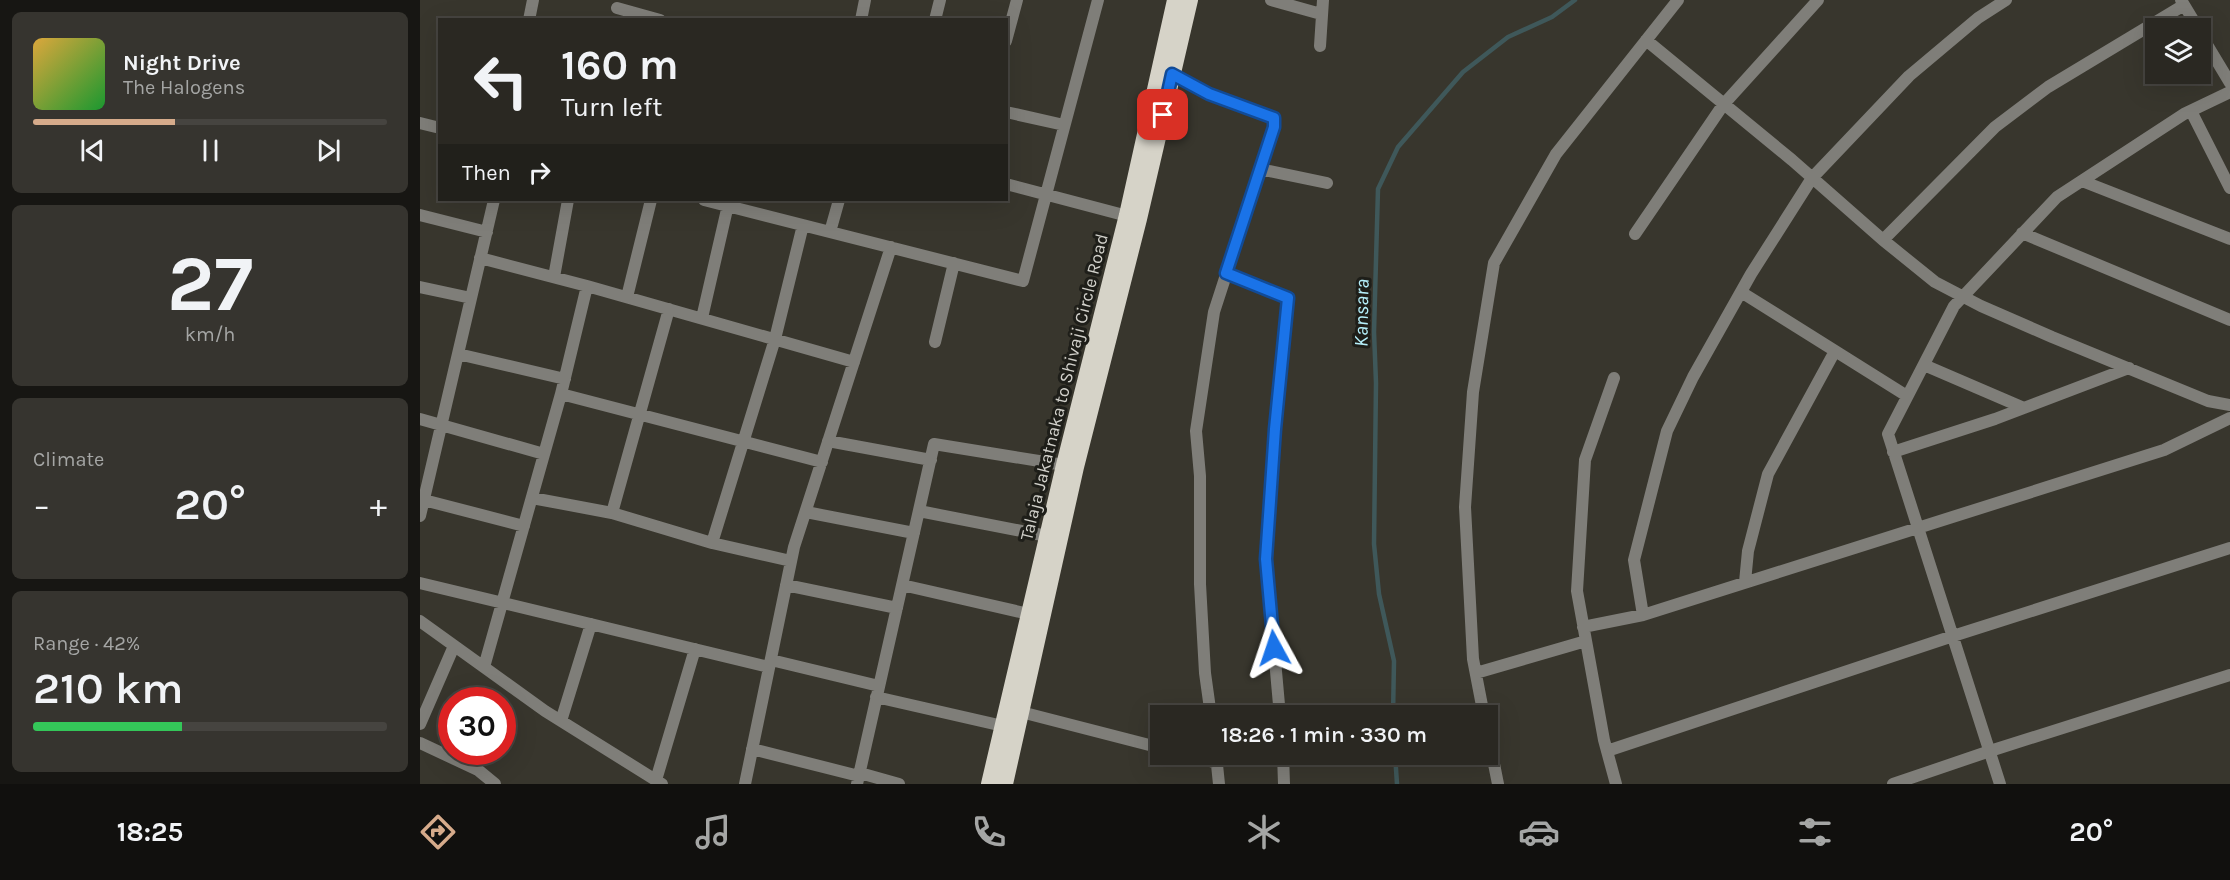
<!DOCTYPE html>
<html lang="en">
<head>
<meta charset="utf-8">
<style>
	body { margin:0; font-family:Karla,sans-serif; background:#36342f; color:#f1f3f6; height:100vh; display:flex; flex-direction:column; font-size:22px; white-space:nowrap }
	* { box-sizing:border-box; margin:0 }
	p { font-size:20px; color:#a5a6a5 }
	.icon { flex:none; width:33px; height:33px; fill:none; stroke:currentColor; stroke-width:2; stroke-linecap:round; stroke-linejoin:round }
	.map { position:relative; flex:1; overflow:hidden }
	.drawer { display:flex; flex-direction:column; gap:12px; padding:12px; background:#171613; width:420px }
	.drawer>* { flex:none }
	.hud { position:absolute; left:18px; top:18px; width:570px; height:183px; border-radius:0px; box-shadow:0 6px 24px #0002,0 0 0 2px #464440; background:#2a2822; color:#f1f3f6; overflow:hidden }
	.fabs { position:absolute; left:1725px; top:18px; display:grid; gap:12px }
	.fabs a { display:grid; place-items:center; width:66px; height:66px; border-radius:0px; background:#2a2822; box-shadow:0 6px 24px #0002,0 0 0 2px #464440; font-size:30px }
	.speed { position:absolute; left:18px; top:687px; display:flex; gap:12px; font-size:30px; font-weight:700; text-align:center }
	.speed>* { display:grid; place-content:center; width:78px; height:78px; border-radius:50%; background:#2a2822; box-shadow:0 6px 24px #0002,0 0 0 2px #464440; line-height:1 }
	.speed .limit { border:9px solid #d22; background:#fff; color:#111 }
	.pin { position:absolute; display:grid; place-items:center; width:51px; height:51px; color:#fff; margin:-26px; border-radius:12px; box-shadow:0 3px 9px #0006 }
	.me { position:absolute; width:66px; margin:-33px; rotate:355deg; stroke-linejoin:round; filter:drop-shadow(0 0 4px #0008) }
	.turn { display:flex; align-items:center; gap:21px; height:126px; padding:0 24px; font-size:27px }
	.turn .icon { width:78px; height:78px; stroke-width:2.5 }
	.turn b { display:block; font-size:42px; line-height:51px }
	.then { display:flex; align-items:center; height:57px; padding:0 24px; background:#0003; gap:12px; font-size:22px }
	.big { font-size:45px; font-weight:600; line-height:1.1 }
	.drawer .card { flex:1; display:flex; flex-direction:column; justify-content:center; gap:9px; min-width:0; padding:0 21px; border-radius:9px; background:#36342f }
	.drawer .dial { align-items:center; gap:0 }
	.dial b { font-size:78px; line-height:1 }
	.song { display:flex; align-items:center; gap:18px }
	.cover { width:72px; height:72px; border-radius:9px; background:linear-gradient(135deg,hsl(40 70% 55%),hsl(130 70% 35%)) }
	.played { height:6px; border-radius:3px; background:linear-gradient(90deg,#d6ab8b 40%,#464440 40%) }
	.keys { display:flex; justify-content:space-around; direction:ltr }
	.heat { display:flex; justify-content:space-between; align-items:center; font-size:33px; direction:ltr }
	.charge { height:9px; border-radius:4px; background:linear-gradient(90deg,#34c759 42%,#464440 0) }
	.trip { position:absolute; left:730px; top:705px; width:348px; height:60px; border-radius:0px; background:#2a2822; box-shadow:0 6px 24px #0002,0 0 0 2px #464440; font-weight:600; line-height:60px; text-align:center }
	.tab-bar { display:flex; height:96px; justify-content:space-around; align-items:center; background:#11100e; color:#a5a6a5 }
	.tab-bar .icon { width:42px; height:42px }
	.tab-bar .active { color:#d6ab8b }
	.tab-bar b { font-size:27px; color:#f1f3f6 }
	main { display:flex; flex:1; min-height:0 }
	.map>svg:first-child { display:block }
</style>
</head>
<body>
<main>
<section class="drawer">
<div class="card">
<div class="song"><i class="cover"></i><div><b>Night Drive</b><p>The Halogens</p></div></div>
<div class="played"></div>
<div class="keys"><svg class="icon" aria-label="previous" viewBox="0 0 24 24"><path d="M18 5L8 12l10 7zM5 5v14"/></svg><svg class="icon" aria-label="pause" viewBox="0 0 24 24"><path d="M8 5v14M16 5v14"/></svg><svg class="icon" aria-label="next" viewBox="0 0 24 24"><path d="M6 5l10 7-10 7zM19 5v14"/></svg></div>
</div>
<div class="card dial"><b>27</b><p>km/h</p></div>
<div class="card"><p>Climate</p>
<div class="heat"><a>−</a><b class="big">20°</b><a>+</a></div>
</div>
<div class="card"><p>Range · 42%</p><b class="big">210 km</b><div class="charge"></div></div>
</section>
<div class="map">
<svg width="1810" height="784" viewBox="0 0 1810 784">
	<rect width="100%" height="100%" fill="#38362d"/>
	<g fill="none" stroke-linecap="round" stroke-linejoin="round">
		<!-- stream -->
		<path stroke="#3f585a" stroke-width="4.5" d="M973,716l1,-55 -15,-67 -5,-50 2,-161 -2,-51 4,-143 20,-42 65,-75 45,-35 44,-20 23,-17
			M975,754l2,30"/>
		<!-- minor -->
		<path stroke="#7f7e79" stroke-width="12" d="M851,0l50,14
			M1761,0l17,28
			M197,8l43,12
			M109,20l4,-20
			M441,20l4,-20
			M515,20l5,-20
			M1780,33l30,50
			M1226,40l146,120 91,80 52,42 46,24 71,31 156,64 22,4
			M586,41l11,-41
			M900,46l3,-46
			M752,74l37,20 65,24v9l-60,185 -18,119 4,45v108l5,89 6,43
			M1771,111l39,77
			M586,112l58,13
			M0,123l20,5
			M840,169l67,14
			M1662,181l148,58
			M586,184l129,34
			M284,200l319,81 75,-281
			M0,215l67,17
			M410,232l9,-32
			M1602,233l208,87
			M1215,234l88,-129 95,-105
			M1463,240l112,-113 53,-40 136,-82
			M60,258l107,28
			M806,273l62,25 -13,131 -9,130 14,157
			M134,277l14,-77
			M0,287l51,11
			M1321,292l166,104
			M207,297l24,-97
			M282,318l26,-113
			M515,342l19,-79
			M38,354l107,25
			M1504,365l100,43
			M1194,378l-29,82 -8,131 27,149 12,44
			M141,394l26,-108 267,76
			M0,419l124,35
			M408,441l103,19
			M1473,452l102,-33 134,-51
			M112,498l80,15 100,30 63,-204 28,-114
			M0,499l104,27
			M499,511l128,25
			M386,512l108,21
			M192,513l57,-204
			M0,516l74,-316
			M292,543l79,18
			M1325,582l3,-31 20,-77 67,-123
			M0,583l349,84
			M366,585l111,23
			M482,585l127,29
			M1223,615l-9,-55 33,-129 26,-54 58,-103 61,-96 97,-102 69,-58 28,-18
			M0,621l125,90 117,73
			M1163,627l60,-12 521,-165 66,-32
			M351,660l108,26
			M64,667l77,-273 261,68
			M1056,673l110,-32
			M456,697l127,29
			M601,712l140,36
			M1064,716l-11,-57 -8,-152 8,-115 21,-129 62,-109 122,-154
			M141,721l30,-97
			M0,724l34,-78
			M1068,734l10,50
			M0,743l58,27 17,14
			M332,749l107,27
			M1187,751l346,-115 277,-88
			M765,754l32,9
			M863,754l1,30
			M796,755l3,29
			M440,773l39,11
			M236,780l39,-131
			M325,784l49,-237 97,-300
			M437,784l77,-340 130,21
			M1580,784l-112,-350 66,-128 103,-109 127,-83 46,-22"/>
		<!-- tertiary -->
		<path stroke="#7f7e79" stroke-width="12" d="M1473,784l97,-33 240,-76"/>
		<!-- trunk -->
		<path stroke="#d6d3c8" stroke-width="16" d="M569,784l75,-319 63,-250 48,-215
			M585,784l71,-317 63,-248 51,-219"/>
	</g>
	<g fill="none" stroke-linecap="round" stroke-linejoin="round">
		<defs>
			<path id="route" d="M743,115l9,-41 37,20 65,24v9l-48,146 62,25 -13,131 -9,130 8,89"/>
		</defs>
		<!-- route casing -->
		<use href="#route" stroke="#114b97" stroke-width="15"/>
		<!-- route -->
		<use href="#route" stroke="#1a73e8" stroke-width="10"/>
	</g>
	<g text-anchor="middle" stroke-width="6" stroke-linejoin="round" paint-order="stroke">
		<!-- street labels -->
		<g font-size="18" fill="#d2d1cb" stroke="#1e1e19">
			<text transform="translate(644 387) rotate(-76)" y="6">Talaja Jakatnaka to Shivaji Circle Road</text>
		</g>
		<!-- water labels -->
		<g font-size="20" font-style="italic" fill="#b5effa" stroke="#1e1e19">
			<text transform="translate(941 313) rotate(-89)" y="7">Kansara</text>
		</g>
	</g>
</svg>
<div class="fabs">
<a><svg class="icon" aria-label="layers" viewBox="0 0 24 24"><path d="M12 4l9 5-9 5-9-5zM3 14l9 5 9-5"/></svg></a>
</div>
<div class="speed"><div class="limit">30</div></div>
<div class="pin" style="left:743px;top:115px;background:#d93025"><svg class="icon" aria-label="arrive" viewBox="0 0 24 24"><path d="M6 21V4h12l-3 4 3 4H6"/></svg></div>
<svg class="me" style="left:854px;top:648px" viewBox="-20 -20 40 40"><path d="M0-17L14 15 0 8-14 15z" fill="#1a73e8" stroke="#fff" stroke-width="4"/></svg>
<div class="trip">18:26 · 1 min · 330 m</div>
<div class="hud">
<div class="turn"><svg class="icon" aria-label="left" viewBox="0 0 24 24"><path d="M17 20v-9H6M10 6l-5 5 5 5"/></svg><div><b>160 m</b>Turn left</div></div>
<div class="then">Then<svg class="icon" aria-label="right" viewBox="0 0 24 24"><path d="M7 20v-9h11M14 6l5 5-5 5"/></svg></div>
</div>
</div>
</main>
<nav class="tab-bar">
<b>18:25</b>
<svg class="icon active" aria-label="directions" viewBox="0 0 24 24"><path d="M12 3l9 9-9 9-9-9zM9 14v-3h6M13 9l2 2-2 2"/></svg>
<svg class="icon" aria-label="music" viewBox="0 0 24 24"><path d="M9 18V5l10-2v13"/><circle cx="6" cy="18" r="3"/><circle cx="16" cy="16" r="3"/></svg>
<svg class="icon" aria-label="phone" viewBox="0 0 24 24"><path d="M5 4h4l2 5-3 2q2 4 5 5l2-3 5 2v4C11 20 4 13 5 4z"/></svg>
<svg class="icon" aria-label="climate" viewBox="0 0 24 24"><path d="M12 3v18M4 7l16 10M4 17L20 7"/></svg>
<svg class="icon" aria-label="car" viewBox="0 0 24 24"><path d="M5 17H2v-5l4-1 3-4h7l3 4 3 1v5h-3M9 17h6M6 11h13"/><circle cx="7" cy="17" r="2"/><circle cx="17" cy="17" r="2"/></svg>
<svg class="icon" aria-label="filters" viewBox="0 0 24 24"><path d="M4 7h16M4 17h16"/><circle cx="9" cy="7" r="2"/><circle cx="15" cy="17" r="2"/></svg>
<b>20°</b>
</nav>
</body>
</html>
